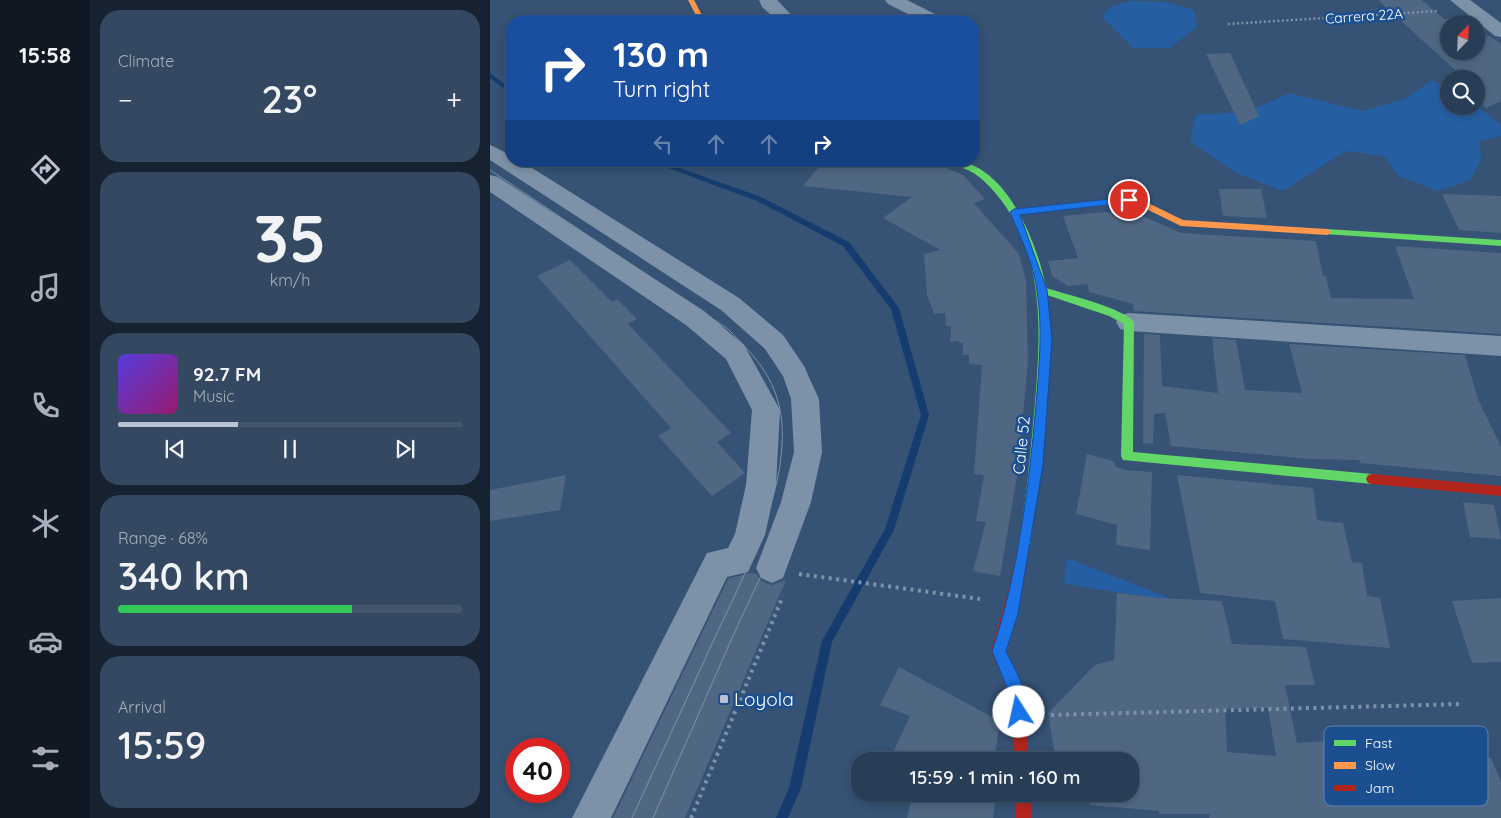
<!DOCTYPE html>
<html lang="en">
<head>
<meta charset="utf-8">
<style>
	body { margin:0; font-family:Quicksand,sans-serif; background:#344961; color:#f1f3f6; height:100vh; display:flex; flex-direction:column; font-size:19px; white-space:nowrap }
	* { box-sizing:border-box; margin:0 }
	p { font-size:16px; color:#a5aeba }
	.icon { flex:none; width:28px; height:28px; fill:none; stroke:currentColor; stroke-width:2; stroke-linecap:round; stroke-linejoin:round }
	.map { position:relative; flex:1; overflow:hidden }
	.sheet { display:flex; flex-direction:column; gap:10px; padding:10px; background:#162230; width:400px }
	.sheet>* { flex:none }
	.top-card { position:absolute; left:15px; top:15px; width:475px; height:152px; border-radius:20px; box-shadow:0 2px 8px #0003,0 0 0 1px #44576d; background:#1a4fa0; color:#fff; overflow:hidden }
	.needle { width:32px; rotate:23deg }
	.controls { position:absolute; left:950px; top:15px; display:grid; gap:10px }
	.controls a { display:grid; place-items:center; width:45px; height:45px; border-radius:50%; background:#283e57; box-shadow:0 2px 8px #0003,0 0 0 1px #44576d; font-size:25px }
	.speed { position:absolute; left:15px; top:738px; display:flex; gap:10px; font-size:25px; font-weight:700; text-align:center }
	.speed>* { display:grid; place-content:center; width:65px; height:65px; border-radius:50%; background:#283e57; box-shadow:0 2px 8px #0003,0 0 0 1px #44576d; line-height:1 }
	.speed .limit { border:8px solid #d22; background:#fff; color:#111 }
	.pin { position:absolute; display:grid; place-items:center; width:42px; height:42px; color:#fff; margin:-21px; border:2px solid #fff; border-radius:50%; box-shadow:0 1px 5px #0007 }
	.me { position:absolute; width:55px; margin:-28px; rotate:350deg; stroke-linejoin:round; filter:drop-shadow(0 0 4px #0008) }
	.turn { display:flex; align-items:center; gap:18px; height:105px; padding:0 25px; font-size:22px }
	.turn .icon { width:65px; height:65px; stroke-width:2.5 }
	.turn b { display:block; font-size:35px; line-height:42px }
	.lanes { display:flex; align-items:center; height:48px; padding:0 25px; background:#0003; justify-content:center; gap:25px; direction:ltr }
	.lanes .off { opacity:.35 }
	.big { font-size:38px; font-weight:600; line-height:1.1 }
	.sheet .card { flex:1; display:flex; flex-direction:column; justify-content:center; gap:8px; min-width:0; padding:0 18px; border-radius:20px; background:#344961 }
	.sheet .dial { align-items:center; gap:0 }
	.dial b { font-size:65px; line-height:1 }
	.song { display:flex; align-items:center; gap:15px }
	.cover { width:60px; height:60px; border-radius:8px; background:linear-gradient(135deg,hsl(250 70% 55%),hsl(320 70% 35%)) }
	.played { height:5px; border-radius:2px; background:linear-gradient(90deg,#b9c2ce 35%,#44576d 35%) }
	.keys { display:flex; justify-content:space-around; direction:ltr }
	.heat { display:flex; justify-content:space-between; align-items:center; font-size:28px; direction:ltr }
	.charge { height:8px; border-radius:4px; background:linear-gradient(90deg,#34c759 68%,#44576d 0) }
	.trip { position:absolute; left:361px; top:752px; width:288px; height:50px; border-radius:20px; background:#283e57; box-shadow:0 2px 8px #0003,0 0 0 1px #44576d; font-weight:600; line-height:50px; text-align:center }
	main { display:flex; flex:1; min-height:0 }
	.tabs { display:flex; flex-direction:column; width:90px; justify-content:space-around; align-items:center; background:#101923; color:#a5aeba }
	.tabs .icon { width:35px; height:35px }
	.tabs .current { color:#b9c2ce }
	.tabs b { font-size:22px; color:#f1f3f6 }
	.map>svg:first-child { display:block }
</style>
</head>
<body>
<main>
<nav class="tabs">
<b>15:58</b>
<svg class="icon current" aria-label="directions" viewBox="0 0 24 24"><path d="M12 3l9 9-9 9-9-9zM9 14v-3h6M13 9l2 2-2 2"/></svg>
<svg class="icon" aria-label="music" viewBox="0 0 24 24"><path d="M9 18V5l10-2v13"/><circle cx="6" cy="18" r="3"/><circle cx="16" cy="16" r="3"/></svg>
<svg class="icon" aria-label="phone" viewBox="0 0 24 24"><path d="M5 4h4l2 5-3 2q2 4 5 5l2-3 5 2v4C11 20 4 13 5 4z"/></svg>
<svg class="icon" aria-label="climate" viewBox="0 0 24 24"><path d="M12 3v18M4 7l16 10M4 17L20 7"/></svg>
<svg class="icon" aria-label="car" viewBox="0 0 24 24"><path d="M5 17H2v-5l4-1 3-4h7l3 4 3 1v5h-3M9 17h6M6 11h13"/><circle cx="7" cy="17" r="2"/><circle cx="17" cy="17" r="2"/></svg>
<svg class="icon" aria-label="filters" viewBox="0 0 24 24"><path d="M4 7h16M4 17h16"/><circle cx="9" cy="7" r="2"/><circle cx="15" cy="17" r="2"/></svg>
</nav>
<section class="sheet">
<div class="card"><p>Climate</p>
<div class="heat"><a>−</a><b class="big">23°</b><a>+</a></div>
</div>
<div class="card dial"><b>35</b><p>km/h</p></div>
<div class="card">
<div class="song"><i class="cover"></i><div><b>92.7 FM</b><p>Music</p></div></div>
<div class="played"></div>
<div class="keys"><svg class="icon" aria-label="previous" viewBox="0 0 24 24"><path d="M18 5L8 12l10 7zM5 5v14"/></svg><svg class="icon" aria-label="pause" viewBox="0 0 24 24"><path d="M8 5v14M16 5v14"/></svg><svg class="icon" aria-label="next" viewBox="0 0 24 24"><path d="M6 5l10 7-10 7zM19 5v14"/></svg></div>
</div>
<div class="card"><p>Range · 68%</p><b class="big">340 km</b><div class="charge"></div></div>
<div class="card"><p>Arrival</p><b class="big">15:59</b></div>
</section>
<div class="map">
<svg width="1011" height="818" viewBox="0 0 1011 818">
	<rect width="100%" height="100%" fill="#365274"/>
	<!-- green -->
	<path fill="#265fa1" d="M639,1l37,1 28,8 3,17 -28,21h-36l-32,-32 12,-10z
		M942,80l17,9v17l27,-1 25,20v11l-22,5 2,18 -10,21 -33,11 -40,-15 -14,-20 -38,-5 -63,40 -49,-19 -44,-31 6,-27c36,1 61,-4 93,-21l74,18 41,-12z
		M577,558l116,45 -119,-19z"/>
	<g fill="none" stroke-linecap="round" stroke-linejoin="round">
		<!-- stream -->
		<path fill="#153c6e" fill-rule="evenodd" d="M0,73l21,16v5l-21,-16z
			M160,161h10l101,36 88,45 50,66 30,107 -35,115 -62,112 -31,146 -13,30h-12l13,-30 33,-147 63,-112 36,-114 -30,-106 -48,-63 -86,-45z"/>
	</g>
	<!-- building -->
	<path fill="#506783" fill-rule="evenodd" d="M888,0h44l22,19h5l5,5h-5v27h27v-15h14l11,8v57l-15,7 -10,-10v-19h-11z
		M740,53l29,63 -19,9 -34,-71z
		M334,161h106l33,14 22,24 -11,4 45,51 7,27 2,81 -10,109 -18,105 -27,-5 13,-49 -10,-1 8,-46 -10,-1 8,-109 -13,-1v-9h-6v-12h-4v-2l-9,1 1,-16h-5l-1,-13 -11,1 -7,-19 -3,-41 16,-4 -57,-32 29,-21 -109,-11z
		M729,189h42l6,29 -44,-2z
		M952,194l59,2v37l-42,-3z
		M615,212l33,2 43,19 135,8 7,35h3l5,22 83,1 -19,-53 106,7v81l-367,-23 -1,-7 -44,-12 -1,-8 -20,2 -16,-10 -4,-15 30,-3 -15,-42z
		M80,260l42,42 5,-3 20,20 -9,5 103,109 -14,9 28,31 -33,23 -54,-60 13,-8 -134,-152z
		M654,334l16,1 2,51 56,7 -6,-55 24,2 9,50 57,3 -13,-49 176,11 13,44 23,48v29l-141,-13 -1,-3 -50,-1 -138,-13 -6,-33 -11,1 -1,30 -10,-1z
		M597,454l26,7 3,6 10,3 26,2 -2,78 -34,-5 1,-20 -41,-11z
		M76,475l-6,35 -70,11v-31z
		M687,475l136,13 4,32 26,3 9,39 10,1 5,33 13,2 10,50 -107,-9 -8,-38 -75,-8z
		M973,502l31,3 7,34 -31,-2z
		M260,573l7,1 3,6 11,5 15,-5 -101,238h-72l115,-239z
		M627,593l43,5 62,3 10,43 74,3 9,38h-30l12,58 95,-7 7,23 92,-1 10,23v37h-292v-4h-50v-3l-69,-6 -1,-11h41v-33h-74l-8,-48 47,-48 19,-5zM778,708l8,48 -49,-4 -2,-43z
		M1011,598v64l-29,1 -20,-62z
		M409,667l101,54 -5,33 3,1v6h-93l-14,-4 19,-41 -30,-11z
		M423,794h83l-3,24h-86z"/>
	<g fill="none" stroke-linecap="round" stroke-linejoin="round">
		<!-- path-far1 -->
		<path stroke="#7d92a8" stroke-width="2.5" stroke-dasharray="2 2.5" stroke-linecap="butt" d="M738,24l211,-13"/>
		<!-- path -->
		<path stroke="#7d92a8" stroke-width="4" stroke-dasharray="3 4.5" stroke-linecap="butt" d="M309,574l181,25
			M561,715l411,-11
			M201,818l92,-222"/>
		<!-- street -->
		<path fill="#7d92a8" fill-rule="evenodd" d="M269,0h18l20,21h-19l-16,-14z
			M395,0h22l34,17 3,4h-22l-34,-17z
			M960,0h20l31,23v14l-6,-1z
			M0,145l21,10v6h10l218,137 44,37 21,31 15,33 3,53 -11,50 -28,76 -11,5 -11,-5 -5,-10 25,-66 13,-50 -3,-53 -8,-23 -18,-27 -44,-39 -231,-150z
			M0,175l8,2 206,134 40,34 36,65 -4,75 -11,50 -17,37 -21,5 -116,241h-39l135,-265 21,-5 7,-14 11,-49 6,-75 -26,-51 -40,-34 -196,-133z
			M639,313l372,23v20l-372,-25 -9,-2 -4,-7 4,-7z"/>
		<!-- fast -->
		<path fill="#63d668" fill-rule="evenodd" d="M458,161c5,0 10,0 15,1 47,11 75,84 83,126 19,6 78,20 88,34l-1,130 239,22 4,1 2,4 -2,4 -4,1 -249,-24 -2,-4 3,-132 -15,-8 -62,-21 3,38 -1,42 -9,99 -10,72 -2,4 -4,2 -4,-2 -2,-4c8,-44 12,-88 16,-132 7,-78 14,-166 -45,-228 -7,-7 -15,-14 -24,-17 -6,-3 -12,-4 -17,-8z
			M837,229l174,11v6l-177,-12 -2,-2z"/>
		<!-- slow -->
		<path fill="#ff974d" fill-rule="evenodd" d="M198,0h6l11,21h-6z
			M639,197l17,5 37,18 144,9 5,3 -5,3 -146,-9 -41,-20 -11,-3 -115,12 -5,-3 5,-3z"/>
		<!-- jam -->
		<path fill="#b3261e" fill-rule="evenodd" d="M882,474l129,12v10l-129,-12 -4,-1 -2,-4 2,-4z
			M534,540l4,2 2,4 -8,46 -17,59 21,45 2,65h-14l-2,-64 -21,-46 17,-59 10,-46 2,-4z
			M525,794h16l1,24h-16z"/>
		<!-- tram -->
		<path stroke="#7e92a7" stroke-width="1" d="M0,158l258,168c25,26 46,53 51,90 10,74 -38,157 -67,222 -26,60 -53,120 -79,180
			M0,170l238,159c29,29 51,53 54,96 5,71 -42,158 -71,221 -26,57 -53,115 -79,172"/>
	</g>
	<!-- route -->
	<path fill="#1a73e8" stroke="#114b97" d="M639,197l3,1v4l-112,13 27,75 5,49 -9,126 -25,149 -12,37c8,18 27,46 18,67l-5,2 -5,-2 -3,-21 -19,-46c26,-76 37,-166 44,-246 3,-38 7,-76 1,-114 -3,-27 -17,-54 -27,-79l4,-3z"/>
	<!-- markers -->
	<rect fill="#b9c2ce" stroke="#1b4f8f" stroke-width="2" x="229" y="694" width="10" height="10" rx="2.5"/>
	<g text-anchor="middle" stroke-width="5" stroke-linejoin="round" paint-order="stroke">
		<!-- far-street labels -->
		<g font-size="14" fill="#fff" stroke="#1b4f8f">
			<text transform="translate(874 16) rotate(-4)" y="5">Carrera 22A</text>
		</g>
		<!-- street labels -->
		<g font-size="16" fill="#fff" stroke="#1b4f8f">
			<text transform="translate(531 445) rotate(-84)" y="6">Calle 52</text>
		</g>
		<!-- near-poi labels -->
		<g font-size="19" fill="#fff" stroke="#1b4f8f" text-anchor="start">
			<text x="244" y="706">Loyola</text>
		</g>
	</g>
	<!-- legend -->
	<rect x="834" y="726" width="164" height="80" rx="8" fill="#1b4f8f" stroke="#5f84b1" stroke-width="1"/>
	<rect x="844" y="740" width="22" height="6" fill="#63d668"/>
	<rect x="844" y="762" width="22" height="7" fill="#ff974d"/>
	<rect x="844" y="785" width="22" height="6" fill="#b3261e"/>
	<g font-size="14" fill="#fff">
		<text x="875" y="748">Fast</text>
		<text x="875" y="770">Slow</text>
		<text x="875" y="793">Jam</text>
	</g>
</svg>
<div class="controls">
<a><svg class="needle" viewBox="-14 -14 28 28"><path d="M0-13l5 13h-10z" fill="#e53935"/><path d="M0 13l5-13h-10z" fill="#a5aeba"/></svg></a>
<a><svg class="icon" aria-label="search" viewBox="0 0 24 24"><circle cx="10" cy="10" r="6"/><path d="M15 15l6 6"/></svg></a>
</div>
<div class="speed"><div class="limit">40</div></div>
<div class="pin" style="left:639px;top:200px;background:#d93025"><svg class="icon" aria-label="arrive" viewBox="0 0 24 24"><path d="M6 21V4h12l-3 4 3 4H6"/></svg></div>
<svg class="me" style="left:529px;top:712px" viewBox="-20 -20 40 40"><circle r="19" fill="#fff"/><path d="M0-13L10 11 0 6-10 11z" fill="#1a73e8"/></svg>
<div class="trip">15:59 · 1 min · 160 m</div>
<div class="top-card">
<div class="turn"><svg class="icon" aria-label="right" viewBox="0 0 24 24"><path d="M7 20v-9h11M14 6l5 5-5 5"/></svg><div><b>130 m</b>Turn right</div></div>
<div class="lanes"><svg class="icon off" aria-label="left" viewBox="0 0 24 24"><path d="M17 20v-9H6M10 6l-5 5 5 5"/></svg><svg class="icon off" aria-label="ahead" viewBox="0 0 24 24"><path d="M12 20V5M6 11l6-6 6 6"/></svg><svg class="icon off" aria-label="ahead" viewBox="0 0 24 24"><path d="M12 20V5M6 11l6-6 6 6"/></svg><svg class="icon" aria-label="right" viewBox="0 0 24 24"><path d="M7 20v-9h11M14 6l5 5-5 5"/></svg></div>
</div>
</div>
</main>
</body>
</html>
